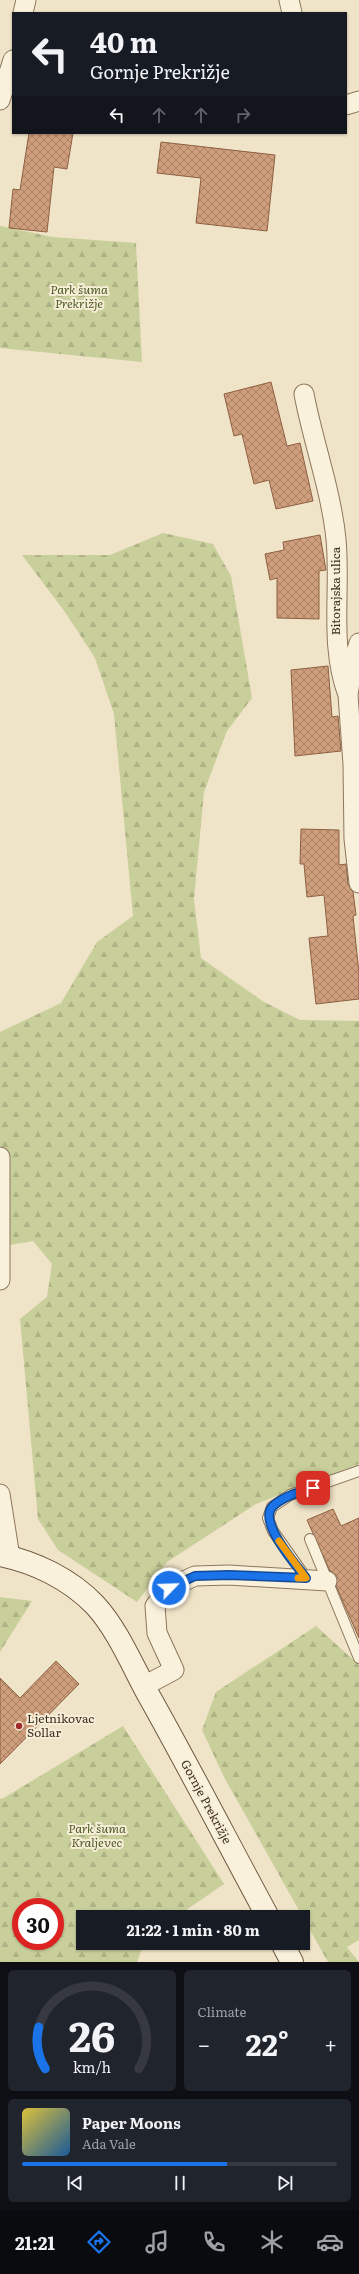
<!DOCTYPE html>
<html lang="en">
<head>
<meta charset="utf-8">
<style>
	body { margin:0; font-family:Literata,serif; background:#20242c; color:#f1f3f6; height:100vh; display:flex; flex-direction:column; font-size:15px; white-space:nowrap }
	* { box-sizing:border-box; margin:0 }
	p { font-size:13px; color:#9ea1a6 }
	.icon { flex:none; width:22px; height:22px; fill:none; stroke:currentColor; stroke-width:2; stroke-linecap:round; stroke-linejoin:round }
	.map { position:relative; height:1962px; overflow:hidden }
	.panel { display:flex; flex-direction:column; gap:8px; padding:8px; background:#0d0f14; flex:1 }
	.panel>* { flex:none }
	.top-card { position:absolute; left:12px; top:12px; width:335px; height:122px; border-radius:0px; box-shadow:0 1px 3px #0004; background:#171b24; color:#f1f3f6; overflow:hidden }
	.speed { position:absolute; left:12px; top:1898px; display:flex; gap:8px; font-size:20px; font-weight:700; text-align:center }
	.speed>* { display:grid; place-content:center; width:52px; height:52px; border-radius:50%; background:#171b24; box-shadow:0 1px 3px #0004; line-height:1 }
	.speed .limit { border:6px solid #d22; background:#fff; color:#111 }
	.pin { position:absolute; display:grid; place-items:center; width:34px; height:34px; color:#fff; margin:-17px; border-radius:8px; box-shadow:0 2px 6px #0006 }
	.me { position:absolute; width:44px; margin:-22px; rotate:66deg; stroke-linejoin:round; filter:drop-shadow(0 0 3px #0008) }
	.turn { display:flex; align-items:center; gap:14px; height:84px; padding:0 12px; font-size:18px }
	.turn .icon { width:52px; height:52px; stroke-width:2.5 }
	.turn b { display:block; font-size:28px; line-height:34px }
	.lanes { display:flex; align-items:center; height:38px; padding:0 12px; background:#0003; justify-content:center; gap:20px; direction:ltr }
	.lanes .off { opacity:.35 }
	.big { font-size:30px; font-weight:700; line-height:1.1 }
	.panel .tile { flex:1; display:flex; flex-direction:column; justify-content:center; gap:6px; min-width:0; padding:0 14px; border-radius:6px; background:#20242c }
	.panel .dial { align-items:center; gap:0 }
	.dial svg { height:104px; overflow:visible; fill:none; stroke:#363941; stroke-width:7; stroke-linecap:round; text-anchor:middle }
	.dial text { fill:#f1f3f6; stroke:none }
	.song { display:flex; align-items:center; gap:12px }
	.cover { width:48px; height:48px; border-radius:6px; background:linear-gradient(135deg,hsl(50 70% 55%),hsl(210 70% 35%)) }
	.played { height:4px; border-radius:2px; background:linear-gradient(90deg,#1a73e8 65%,#363941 65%) }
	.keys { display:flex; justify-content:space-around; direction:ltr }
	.heat { display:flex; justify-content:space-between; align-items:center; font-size:22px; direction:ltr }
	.panel .tiles { flex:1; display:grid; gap:8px; grid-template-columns:1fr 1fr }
	.tile:last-child { grid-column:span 2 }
	.trip { position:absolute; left:76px; top:1910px; width:234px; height:40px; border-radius:0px; background:#171b24; box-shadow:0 1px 3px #0004; font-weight:700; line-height:40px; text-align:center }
	.dock { display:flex; height:64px; justify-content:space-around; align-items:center; background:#090b0e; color:#9ea1a6 }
	.dock .icon { width:28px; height:28px }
	.dock .on { color:#1a73e8 }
	.dock b { font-size:18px; color:#f1f3f6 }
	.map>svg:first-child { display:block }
</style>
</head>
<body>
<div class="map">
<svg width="359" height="1962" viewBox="0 0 359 1962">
	<defs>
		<pattern id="forest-firs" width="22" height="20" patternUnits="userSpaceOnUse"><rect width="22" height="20" fill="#c9cf9b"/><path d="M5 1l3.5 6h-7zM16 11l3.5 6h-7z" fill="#aeb285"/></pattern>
		<pattern id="building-cross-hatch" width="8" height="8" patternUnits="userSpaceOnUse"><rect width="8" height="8" fill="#cf9f7d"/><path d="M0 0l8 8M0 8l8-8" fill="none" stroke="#a98266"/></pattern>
	</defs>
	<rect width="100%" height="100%" fill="#f0e4c8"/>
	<!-- forest -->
	<path fill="url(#forest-firs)" fill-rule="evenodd" d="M0,226l53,11 83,6 6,119 -142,-14z
		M163,533l50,11 18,32 21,122 -25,33 -23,61 -10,107 7,59 63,44 36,18 59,1v443l-103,40 -89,58 -30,40 -79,-52 -20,-31 -18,-200 27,-22 5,-33 -19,-23 -23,4 -10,-6v-207l61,-29 36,-61 36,-26 -19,-202 -19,-56 -30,-46 -43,-57h88z
		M0,1597l32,4 -32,51z
		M316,1626l43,39v275l-12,7 12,15h-31l-104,-185 -22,-47 14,-38z
		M123,1726l101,158 -48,33h-93v26h61l-7,19h-137v-164l2,1zM21,1907h34v34h-34z"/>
	<!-- building -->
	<path fill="url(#building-cross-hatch)" stroke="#8d5f41" d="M29,133h44l-6,36 -13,-2 -7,65 -38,-4 4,-39 7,1z
		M161,142l114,13 -8,76 -71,-8 5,-45 -44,-5z
		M271,382l16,64 13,-3 13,58 -37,8 -7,-29 -15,4 -12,-50 -8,2 -10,-42z
		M320,535l6,35 -7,1v48l-42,-1v-40l-7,2 -5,-26 19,-4 -1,-8z
		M328,666l4,51 6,-1 3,35 -46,5 -4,-86z
		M301,829l38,1v35l7,-1 2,20 5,8 3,23 -3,1 6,57v26l-43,5 -7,-66 19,-2 -4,-41 -17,2 -3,-33h-4z
		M333,1509l8,17 18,-8v120l-23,-52 1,-10 -7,-5 -23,-51z
		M56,1661l23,23 -79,80v-86l20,20z"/>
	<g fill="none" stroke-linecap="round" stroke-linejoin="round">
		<defs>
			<path id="lane" d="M310,1539l49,119
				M306,1578l-33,-47 -5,-13 4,-11 18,-12 69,-24"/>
			<path id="street" d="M289,0l3,13
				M23,13l3,-13
				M0,100l13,-40
				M346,105l13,-4
				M304,394c9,48 27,96 32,145 5,52 -7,106 12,156
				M359,643l-6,19 -5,33 5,69 1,75 5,44
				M0,1157v123
				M0,1494l10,63
				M144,1686l30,-16 -17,-37 -2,-27 14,-18 26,-12 34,-1 98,6"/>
			<path id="secondary" d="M0,1555c35,7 70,24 95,50 23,25 38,62 54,91 41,73 79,147 119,221
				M282,1943l10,19"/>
		</defs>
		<!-- lane casing -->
		<use href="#lane" stroke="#8d765c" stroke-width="12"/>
		<!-- street casing -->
		<use href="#street" stroke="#8d765c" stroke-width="21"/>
		<!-- secondary casing -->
		<use href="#secondary" stroke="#6f573f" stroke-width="24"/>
		<!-- lane -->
		<use href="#lane" stroke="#faf1dc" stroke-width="10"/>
		<!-- street -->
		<use href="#street" stroke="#faf1dc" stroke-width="19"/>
		<!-- secondary -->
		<use href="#secondary" stroke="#faf1dc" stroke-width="22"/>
	</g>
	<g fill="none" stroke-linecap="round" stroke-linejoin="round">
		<defs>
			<path id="route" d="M169,1588l26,-12 34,-1 77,3c-10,-13 -49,-57 -33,-72 11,-10 26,-14 40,-18"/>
		</defs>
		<!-- route casing -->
		<use href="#route" stroke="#114b97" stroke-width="10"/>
		<!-- route -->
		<use href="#route" stroke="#1a73e8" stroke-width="7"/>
		<!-- slow -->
		<path stroke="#f59e0b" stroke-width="7" d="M279,1541l27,37h-8"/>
	</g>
	<!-- markers -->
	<circle fill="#9e2a2b" stroke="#f7eed8" stroke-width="1.5" cx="19" cy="1726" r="4"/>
	<g text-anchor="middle" stroke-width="4" stroke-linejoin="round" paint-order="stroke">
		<!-- park labels -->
		<g font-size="12" font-style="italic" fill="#4d5a26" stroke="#f7eed8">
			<text x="79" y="294">Park šuma<tspan x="79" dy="14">Prekrižje</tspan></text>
			<text x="97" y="1833">Park šuma<tspan x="97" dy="14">Kraljevec</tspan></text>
		</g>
		<!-- street labels -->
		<g font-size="12" fill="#3d2e20" stroke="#f7eed8">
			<text transform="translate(336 591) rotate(-90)" y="4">Bitorajska ulica</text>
			<text transform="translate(206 1802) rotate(62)" y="4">Gornje Prekrižje</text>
		</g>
		<!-- poi labels -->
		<g font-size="12" fill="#3d2e20" stroke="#f7eed8" text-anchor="start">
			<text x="27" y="1723">Ljetnikovac<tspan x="27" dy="14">Sollar</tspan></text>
		</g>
	</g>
</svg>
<div class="speed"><div class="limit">30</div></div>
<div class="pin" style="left:313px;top:1488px;background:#d93025"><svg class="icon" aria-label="arrive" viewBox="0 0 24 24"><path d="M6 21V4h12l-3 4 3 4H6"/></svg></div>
<svg class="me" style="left:169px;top:1588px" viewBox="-20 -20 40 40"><circle r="17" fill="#1a73e8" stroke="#fff" stroke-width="3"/><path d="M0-11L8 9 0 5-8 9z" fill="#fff"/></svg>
<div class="trip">21:22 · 1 min · 80 m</div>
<div class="top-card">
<div class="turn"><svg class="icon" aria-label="left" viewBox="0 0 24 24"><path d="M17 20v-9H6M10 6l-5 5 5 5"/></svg><div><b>40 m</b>Gornje Prekrižje</div></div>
<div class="lanes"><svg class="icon" aria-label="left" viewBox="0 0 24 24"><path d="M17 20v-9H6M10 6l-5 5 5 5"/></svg><svg class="icon off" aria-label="ahead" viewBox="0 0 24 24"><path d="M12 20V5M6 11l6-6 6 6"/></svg><svg class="icon off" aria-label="ahead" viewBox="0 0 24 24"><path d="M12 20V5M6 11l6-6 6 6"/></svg><svg class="icon off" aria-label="right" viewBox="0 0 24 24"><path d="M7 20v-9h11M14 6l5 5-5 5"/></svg></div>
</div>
</div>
<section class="panel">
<div class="tiles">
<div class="tile dial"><svg viewBox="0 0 100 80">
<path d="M14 69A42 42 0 1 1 86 69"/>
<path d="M14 69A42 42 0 0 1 9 37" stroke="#1a73e8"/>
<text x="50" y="56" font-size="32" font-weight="700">26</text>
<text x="50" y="72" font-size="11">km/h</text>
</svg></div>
<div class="tile"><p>Climate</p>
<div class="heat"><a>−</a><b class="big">22°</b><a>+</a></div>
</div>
<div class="tile">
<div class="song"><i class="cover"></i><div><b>Paper Moons</b><p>Ada Vale</p></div></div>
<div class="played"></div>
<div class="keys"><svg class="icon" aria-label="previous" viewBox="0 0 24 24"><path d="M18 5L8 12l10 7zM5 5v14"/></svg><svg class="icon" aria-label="pause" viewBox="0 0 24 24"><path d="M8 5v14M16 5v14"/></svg><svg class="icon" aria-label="next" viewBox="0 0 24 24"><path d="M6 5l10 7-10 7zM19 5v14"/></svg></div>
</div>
</div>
</section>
<nav class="dock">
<b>21:21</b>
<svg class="icon on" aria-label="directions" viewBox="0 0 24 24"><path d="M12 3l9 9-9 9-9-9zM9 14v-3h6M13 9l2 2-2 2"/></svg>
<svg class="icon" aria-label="music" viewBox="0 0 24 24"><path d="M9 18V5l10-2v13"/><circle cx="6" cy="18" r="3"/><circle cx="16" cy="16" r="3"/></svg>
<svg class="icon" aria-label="phone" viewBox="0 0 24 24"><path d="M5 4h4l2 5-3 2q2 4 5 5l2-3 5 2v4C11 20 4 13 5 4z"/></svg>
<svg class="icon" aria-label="climate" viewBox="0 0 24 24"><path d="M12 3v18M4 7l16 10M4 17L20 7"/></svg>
<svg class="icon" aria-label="car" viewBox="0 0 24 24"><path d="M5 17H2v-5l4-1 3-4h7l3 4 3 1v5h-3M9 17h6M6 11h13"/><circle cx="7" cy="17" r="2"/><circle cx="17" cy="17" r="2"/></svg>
</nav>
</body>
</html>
